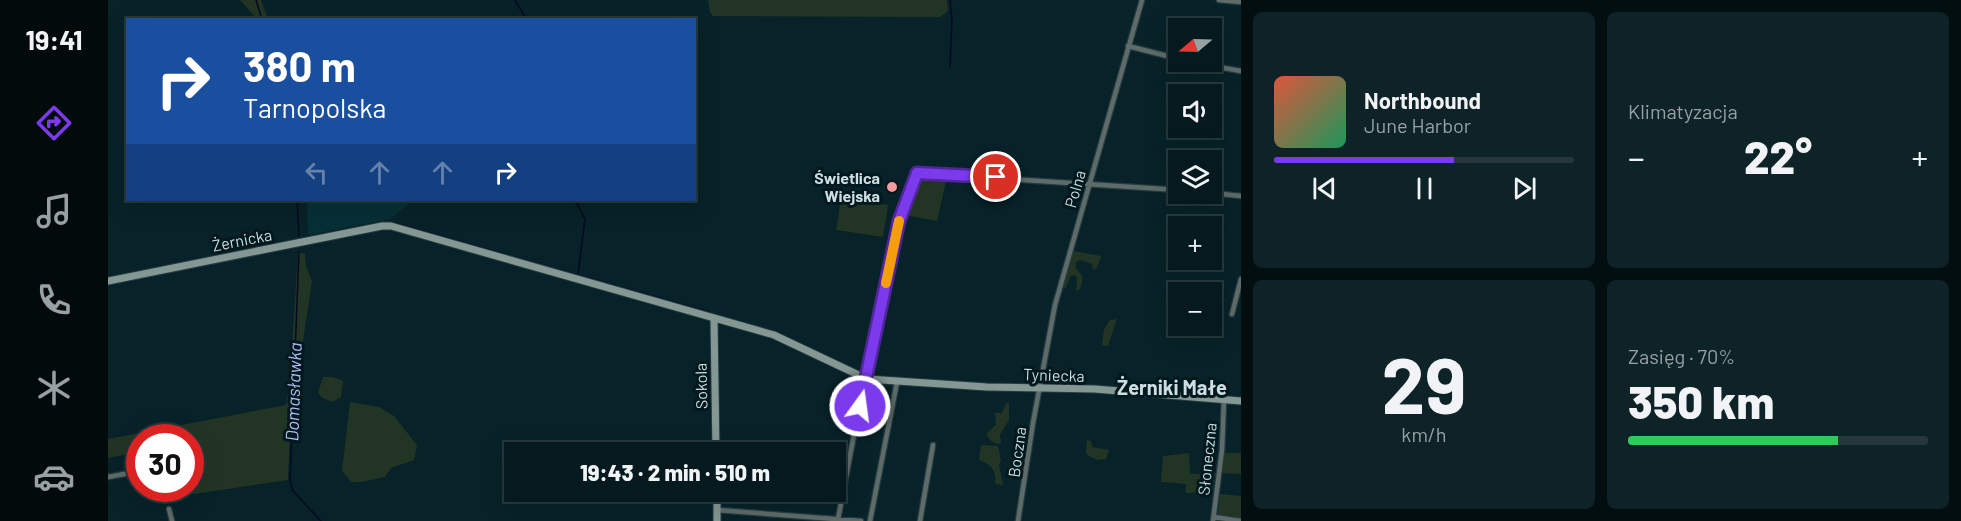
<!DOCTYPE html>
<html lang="pl">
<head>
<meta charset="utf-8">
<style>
	body { margin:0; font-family:Barlow,sans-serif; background:#0e2327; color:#f1f3f6; height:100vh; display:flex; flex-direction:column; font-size:22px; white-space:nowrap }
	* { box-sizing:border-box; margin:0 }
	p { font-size:20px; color:#97a1a4 }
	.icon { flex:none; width:33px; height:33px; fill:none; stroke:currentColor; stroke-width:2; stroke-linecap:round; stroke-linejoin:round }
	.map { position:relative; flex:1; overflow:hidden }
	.sheet { display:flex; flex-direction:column; gap:12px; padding:12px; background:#030e10; width:720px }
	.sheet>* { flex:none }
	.guide { position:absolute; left:18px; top:18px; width:570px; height:183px; border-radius:0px; box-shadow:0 6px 24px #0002,0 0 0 2px #26383c; background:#1a4fa0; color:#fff; overflow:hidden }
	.needle { width:39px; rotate:251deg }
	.tools { position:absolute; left:1060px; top:18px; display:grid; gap:12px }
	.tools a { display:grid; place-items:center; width:54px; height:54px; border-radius:0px; background:#051a1e; box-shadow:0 6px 24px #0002,0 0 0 2px #26383c; font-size:30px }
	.speed { position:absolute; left:18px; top:424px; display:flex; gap:12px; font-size:30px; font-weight:700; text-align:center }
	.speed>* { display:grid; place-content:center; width:78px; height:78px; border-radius:50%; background:#051a1e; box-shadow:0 6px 24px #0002,0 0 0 2px #26383c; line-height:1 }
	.speed .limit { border:9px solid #d22; background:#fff; color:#111 }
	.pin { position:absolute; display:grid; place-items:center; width:51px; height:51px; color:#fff; margin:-26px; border:3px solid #fff; border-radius:50%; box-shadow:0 2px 6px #0007 }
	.me { position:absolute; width:66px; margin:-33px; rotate:14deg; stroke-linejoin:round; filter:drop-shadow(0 0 4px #0008) }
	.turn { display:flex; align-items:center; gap:21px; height:126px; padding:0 18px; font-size:27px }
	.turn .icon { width:78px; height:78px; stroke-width:2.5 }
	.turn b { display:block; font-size:42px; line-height:51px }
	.lanes { display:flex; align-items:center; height:57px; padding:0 18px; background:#0003; justify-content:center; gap:30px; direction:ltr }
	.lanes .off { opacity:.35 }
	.big { font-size:45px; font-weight:800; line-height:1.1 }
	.sheet .tile { flex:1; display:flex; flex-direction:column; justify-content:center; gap:9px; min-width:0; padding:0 21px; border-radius:9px; background:#0e2327 }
	.sheet .dial { align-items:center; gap:0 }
	.dial b { font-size:78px; line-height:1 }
	.song { display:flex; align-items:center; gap:18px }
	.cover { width:72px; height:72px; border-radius:9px; background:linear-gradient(135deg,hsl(10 70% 55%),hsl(150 70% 35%)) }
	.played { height:6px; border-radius:3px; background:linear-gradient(90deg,#7c3aed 60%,#26383c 60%) }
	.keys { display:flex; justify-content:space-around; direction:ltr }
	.heat { display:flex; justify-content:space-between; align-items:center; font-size:33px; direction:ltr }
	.charge { height:9px; border-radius:4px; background:linear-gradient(90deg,#34c759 70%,#26383c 0) }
	.sheet .tiles { flex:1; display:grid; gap:12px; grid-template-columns:repeat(2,1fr) }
	.trip { position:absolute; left:396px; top:442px; width:342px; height:60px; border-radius:0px; background:#051a1e; box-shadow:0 6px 24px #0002,0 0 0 2px #26383c; font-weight:800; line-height:60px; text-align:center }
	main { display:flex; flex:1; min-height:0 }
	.tab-bar { display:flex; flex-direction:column; width:108px; justify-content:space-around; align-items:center; background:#020a0c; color:#97a1a4 }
	.tab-bar .icon { width:42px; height:42px }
	.tab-bar .on { color:#7c3aed }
	.tab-bar b { font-size:27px; color:#f1f3f6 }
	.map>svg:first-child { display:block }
</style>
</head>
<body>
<main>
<nav class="tab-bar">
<b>19:41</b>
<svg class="icon on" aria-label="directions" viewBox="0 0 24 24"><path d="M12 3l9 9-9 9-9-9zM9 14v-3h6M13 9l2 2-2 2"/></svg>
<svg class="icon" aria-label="music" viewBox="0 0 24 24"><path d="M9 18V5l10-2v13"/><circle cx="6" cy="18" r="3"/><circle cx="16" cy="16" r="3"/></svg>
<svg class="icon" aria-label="phone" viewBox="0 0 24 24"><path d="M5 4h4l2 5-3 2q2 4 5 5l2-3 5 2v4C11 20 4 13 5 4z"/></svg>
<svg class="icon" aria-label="climate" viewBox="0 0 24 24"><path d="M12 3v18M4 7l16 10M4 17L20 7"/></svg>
<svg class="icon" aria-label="car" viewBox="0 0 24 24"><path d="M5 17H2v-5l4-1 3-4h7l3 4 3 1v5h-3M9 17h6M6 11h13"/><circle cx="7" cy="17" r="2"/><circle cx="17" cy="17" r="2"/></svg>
</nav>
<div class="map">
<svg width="1133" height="521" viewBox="0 0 1133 521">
	<rect width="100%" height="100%" fill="#072228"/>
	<!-- built -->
	<path fill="#072f36" d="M199,200h107l-24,19 -82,16z"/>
	<!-- green -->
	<path fill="#223524" d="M132,0h21l7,19h-11z
		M600,0h239l1,11 -8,6 -227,-1 -3,-4z
		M817,175l22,2 -10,44 -33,-6z
		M733,198l47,7 -5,32 -47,-7z
		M965,251l28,5 -4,12 -4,2 -1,-6 -12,-4 -4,2v7c8,7 7,10 4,20l-4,2 1,-14 -3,-2 -3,1 -6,13 -3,-2z
		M190,252l7,2 1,12 6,15 -12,80 -3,45h-6l-3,74 -101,15 -2,-6h5v-51h-50l-1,14 -31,6v-19l178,-34 4,-25z
		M1009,319l-9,27 -6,-1 2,-16 6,-9z
		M215,377h10l10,4 -2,16 -9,5 -9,-4 -5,-5z
		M242,402l29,5 15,9 23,29 -3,15 -23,8 -6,9 -23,5h-11l-9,-11z
		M898,403h3v17l-9,15 1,8 -3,1 -7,-3 -5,-7 10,-9 -1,-12h7z
		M979,440l4,1 1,6 17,3 -3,9 -9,1 -11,-6z
		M873,445l17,1 3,14 -2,5 4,20 -8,-1c2,-13 -4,-20 -16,-24z
		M1081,453l1,21 25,-1 -2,19 -27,1v-9l-25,-2 2,-26z
		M1117,453h16v21l-19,-1z
		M1112,494l21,2v22l-21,-3 -2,-2z"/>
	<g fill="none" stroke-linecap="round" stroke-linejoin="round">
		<!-- stream -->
		<path stroke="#080822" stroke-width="1.5" d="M148,0l6,20
			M407,0l12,20
			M842,67l2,-47 -2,-20
			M189,200l2,36
			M467,200l10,19 -7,55
			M287,223l314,89
			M191,252l-9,229 3,10 28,30"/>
		<defs>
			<path id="street" d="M1111,0l22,2
				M1020,46l51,13
				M1083,62l50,9
				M1094,160l2,-8
				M1104,193l29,3
				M1124,314l9,-35
				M0,477l32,-6
				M61,509l3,12
				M609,510l144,11
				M1106,517l27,4
				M730,519l19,-100 14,-59 26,-128 20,-59 262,17
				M762,521l27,-139
				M812,521l13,-76
				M910,521l15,-98 22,-118 87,-305
				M1105,521l9,-71 2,-51"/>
			<path id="secondary" d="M0,281l274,-55h9l383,109 93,44 120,8 108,2 146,12
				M606,318l2,135
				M609,521v-29"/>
		</defs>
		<!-- street casing -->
		<use href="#street" stroke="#233c42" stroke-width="7"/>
		<!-- secondary casing -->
		<use href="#secondary" stroke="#233c42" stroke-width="9"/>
		<!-- street -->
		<use href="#street" stroke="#5f6b68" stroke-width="4.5"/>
		<!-- secondary -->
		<use href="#secondary" stroke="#849793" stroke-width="7"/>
	</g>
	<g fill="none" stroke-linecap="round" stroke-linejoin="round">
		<defs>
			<path id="route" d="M752,406l39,-185 18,-48 79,4"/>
		</defs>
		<!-- route casing -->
		<use href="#route" stroke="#51269a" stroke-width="15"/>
		<!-- route -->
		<use href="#route" stroke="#7c3aed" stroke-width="10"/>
		<!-- slow -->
		<path stroke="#f59e0b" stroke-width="10" d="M778,283l13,-62"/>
	</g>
	<!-- markers -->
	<circle fill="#f49aa0" stroke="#00191e" stroke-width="2" cx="784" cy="187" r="6"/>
	<g text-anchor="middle" stroke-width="6" stroke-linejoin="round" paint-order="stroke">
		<!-- poi labels -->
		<g font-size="16" font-weight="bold" fill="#cedde1" stroke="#00191e" text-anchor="end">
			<text x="772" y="184">Świetlica<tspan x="772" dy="18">Wiejska</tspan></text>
		</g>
		<!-- street labels -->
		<g font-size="16" fill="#cedde1" stroke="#00191e">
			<text transform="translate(967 189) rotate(-74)" y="6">Polna</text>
			<text transform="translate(134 240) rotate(-11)" y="6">Żernicka</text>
			<text transform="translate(946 375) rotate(2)" y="6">Tyniecka</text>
			<text transform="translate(593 386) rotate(-91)" y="6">Sokola</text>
			<text transform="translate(909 452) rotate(-82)" y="6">Boczna</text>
			<text transform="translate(1099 459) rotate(-84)" y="6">Słoneczna</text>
		</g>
		<!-- water labels -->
		<g font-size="18" font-style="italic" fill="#b4bdf8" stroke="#00191e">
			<text transform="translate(186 392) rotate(-88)" y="6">Domasławka</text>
		</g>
		<!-- quarter labels -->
		<g font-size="20" font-weight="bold" fill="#cedde1" stroke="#00191e">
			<text x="1064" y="395">Żerniki Małe</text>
		</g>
	</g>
</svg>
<div class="tools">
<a><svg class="needle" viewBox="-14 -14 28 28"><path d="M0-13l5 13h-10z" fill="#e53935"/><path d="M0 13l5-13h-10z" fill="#97a1a4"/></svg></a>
<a><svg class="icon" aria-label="sound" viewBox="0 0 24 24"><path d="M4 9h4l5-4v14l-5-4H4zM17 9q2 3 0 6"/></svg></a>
<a><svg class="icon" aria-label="layers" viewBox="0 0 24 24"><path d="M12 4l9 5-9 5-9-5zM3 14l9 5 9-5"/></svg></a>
<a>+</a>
<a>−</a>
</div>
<div class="speed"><div class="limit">30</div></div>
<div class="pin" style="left:888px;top:177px;background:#d93025"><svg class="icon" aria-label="arrive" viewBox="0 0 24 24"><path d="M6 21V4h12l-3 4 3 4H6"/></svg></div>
<svg class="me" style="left:752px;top:406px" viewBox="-20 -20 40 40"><circle r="17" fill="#7c3aed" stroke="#fff" stroke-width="3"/><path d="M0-11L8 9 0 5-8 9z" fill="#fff"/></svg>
<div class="trip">19:43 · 2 min · 510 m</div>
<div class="guide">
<div class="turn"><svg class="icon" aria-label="right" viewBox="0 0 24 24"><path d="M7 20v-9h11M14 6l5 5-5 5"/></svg><div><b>380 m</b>Tarnopolska</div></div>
<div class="lanes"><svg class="icon off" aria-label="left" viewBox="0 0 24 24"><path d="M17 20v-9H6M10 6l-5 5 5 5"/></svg><svg class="icon off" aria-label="ahead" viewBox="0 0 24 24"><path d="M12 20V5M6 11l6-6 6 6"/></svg><svg class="icon off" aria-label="ahead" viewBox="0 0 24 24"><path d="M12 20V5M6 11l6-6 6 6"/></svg><svg class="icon" aria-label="right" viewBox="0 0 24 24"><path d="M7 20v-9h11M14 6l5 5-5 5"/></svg></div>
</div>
</div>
<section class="sheet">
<div class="tiles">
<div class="tile">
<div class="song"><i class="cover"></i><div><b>Northbound</b><p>June Harbor</p></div></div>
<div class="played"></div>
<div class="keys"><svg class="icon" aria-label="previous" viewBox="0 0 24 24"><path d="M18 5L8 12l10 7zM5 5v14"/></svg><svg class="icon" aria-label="pause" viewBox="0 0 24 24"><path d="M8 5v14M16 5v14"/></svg><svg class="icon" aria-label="next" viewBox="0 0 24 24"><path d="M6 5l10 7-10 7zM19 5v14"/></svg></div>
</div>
<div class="tile"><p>Klimatyzacja</p>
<div class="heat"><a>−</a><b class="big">22°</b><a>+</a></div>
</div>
<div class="tile dial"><b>29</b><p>km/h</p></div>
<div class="tile"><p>Zasięg · 70%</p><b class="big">350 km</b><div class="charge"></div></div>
</div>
</section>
</main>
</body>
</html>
